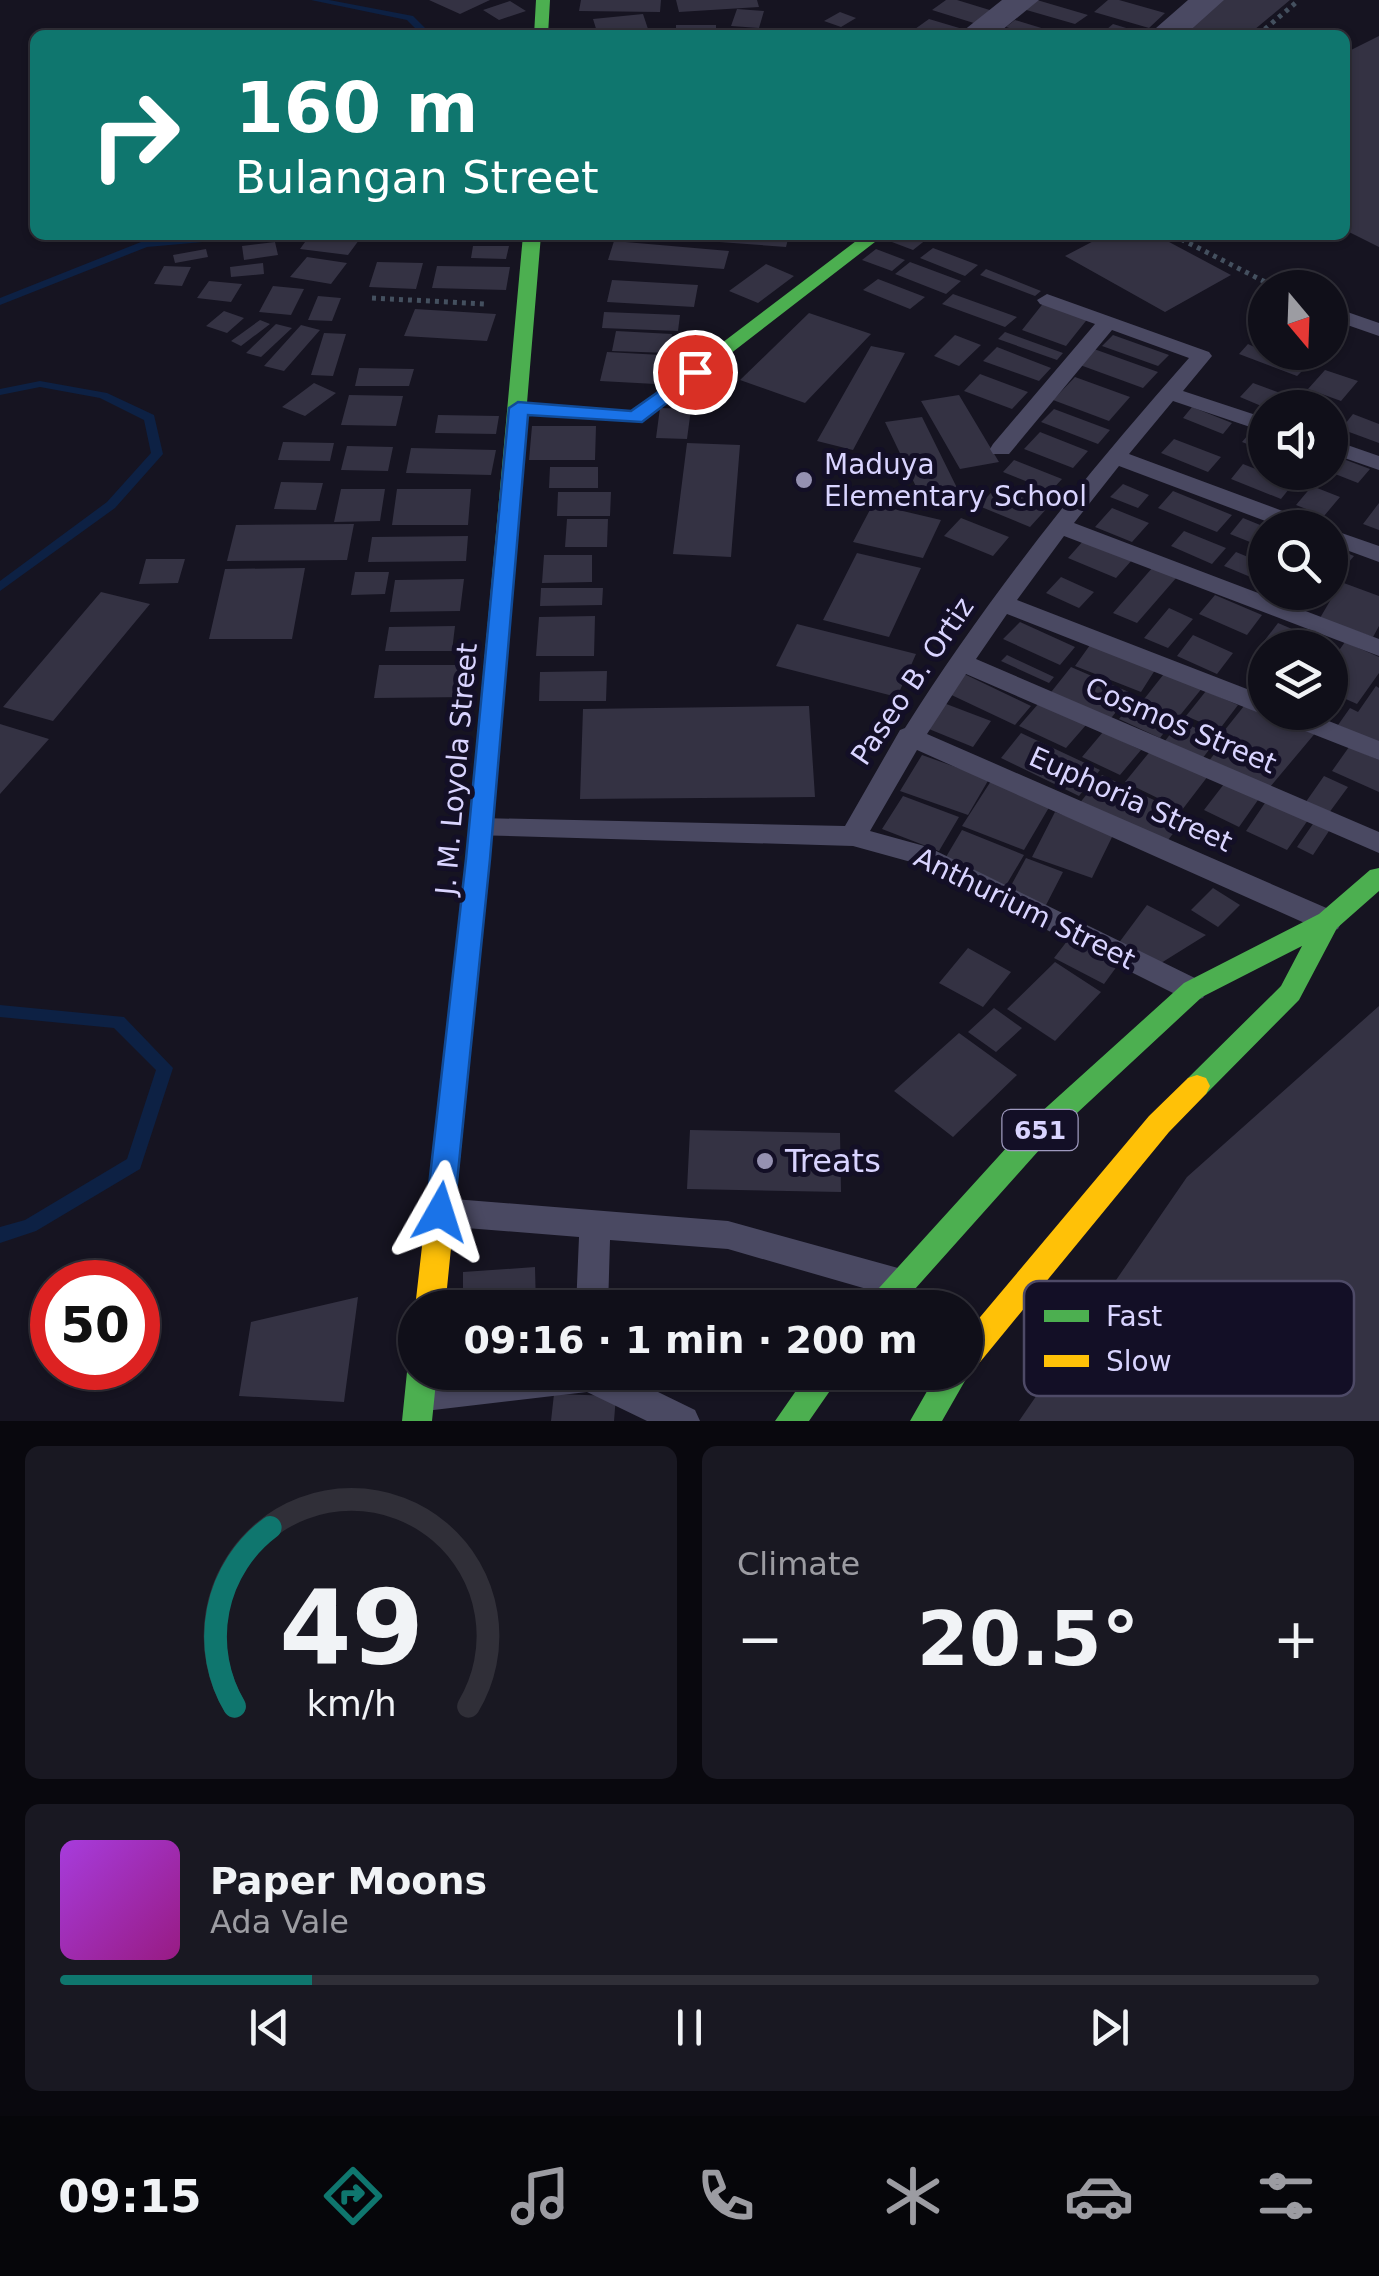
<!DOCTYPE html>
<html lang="en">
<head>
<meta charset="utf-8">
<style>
	body { margin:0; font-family:"DejaVu Sans",sans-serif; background:#191822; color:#f1f3f6; height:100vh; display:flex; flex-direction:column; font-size:38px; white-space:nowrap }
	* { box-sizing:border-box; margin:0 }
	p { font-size:32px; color:#9c9ca2 }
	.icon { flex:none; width:55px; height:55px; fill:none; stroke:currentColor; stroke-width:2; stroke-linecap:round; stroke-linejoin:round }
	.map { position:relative; height:1421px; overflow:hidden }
	.side { display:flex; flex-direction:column; gap:25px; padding:25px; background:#09080e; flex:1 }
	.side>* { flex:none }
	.banner { position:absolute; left:30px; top:30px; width:1320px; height:210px; border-radius:15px; box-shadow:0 2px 8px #0004,0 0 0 2px #302f38; background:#0f766e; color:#fff; overflow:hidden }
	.needle { width:65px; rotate:161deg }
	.fabs { position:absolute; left:1248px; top:270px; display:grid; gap:20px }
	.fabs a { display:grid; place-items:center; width:100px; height:100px; border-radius:50%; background:#100f19; box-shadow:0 2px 8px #0004,0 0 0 2px #302f38; font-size:50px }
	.speed { position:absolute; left:30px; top:1260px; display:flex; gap:20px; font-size:50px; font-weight:700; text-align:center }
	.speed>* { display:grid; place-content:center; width:130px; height:130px; border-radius:50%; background:#100f19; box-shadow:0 2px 8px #0004,0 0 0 2px #302f38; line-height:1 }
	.speed .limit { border:15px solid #d22; background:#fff; color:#111 }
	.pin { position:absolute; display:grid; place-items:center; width:85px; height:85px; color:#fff; margin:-42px; border:5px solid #fff; border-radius:50%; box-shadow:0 2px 10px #0007 }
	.me { position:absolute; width:110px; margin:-55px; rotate:6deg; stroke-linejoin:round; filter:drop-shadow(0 0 8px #0008) }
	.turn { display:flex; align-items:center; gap:35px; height:210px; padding:0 40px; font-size:45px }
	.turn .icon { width:130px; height:130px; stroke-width:2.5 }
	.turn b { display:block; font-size:70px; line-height:85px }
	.big { font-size:75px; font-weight:700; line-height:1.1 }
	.side .widget { flex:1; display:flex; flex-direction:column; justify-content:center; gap:15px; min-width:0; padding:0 35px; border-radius:15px; background:#191822 }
	.side .dial { align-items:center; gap:0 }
	.dial svg { height:260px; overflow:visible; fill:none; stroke:#302f38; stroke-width:7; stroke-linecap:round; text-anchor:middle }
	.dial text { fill:#f1f3f6; stroke:none }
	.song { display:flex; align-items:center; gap:30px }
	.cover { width:120px; height:120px; border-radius:15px; background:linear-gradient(135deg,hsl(280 70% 55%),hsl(310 70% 35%)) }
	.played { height:10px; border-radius:5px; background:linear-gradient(90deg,#0f766e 20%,#302f38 20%) }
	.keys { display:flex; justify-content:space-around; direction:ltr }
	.heat { display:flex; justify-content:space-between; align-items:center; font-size:55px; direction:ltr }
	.side .tiles { flex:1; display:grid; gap:25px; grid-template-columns:1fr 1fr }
	.widget:last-child { grid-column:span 2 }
	.trip { position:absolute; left:398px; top:1290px; width:585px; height:100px; border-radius:50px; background:#100f19; box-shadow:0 2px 8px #0004,0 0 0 2px #302f38; font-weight:700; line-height:100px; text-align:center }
	.menu { display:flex; height:160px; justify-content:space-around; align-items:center; background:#06060a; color:#9c9ca2 }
	.menu .icon { width:70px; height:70px }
	.menu .current { color:#0f766e }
	.menu b { font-size:45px; color:#f1f3f6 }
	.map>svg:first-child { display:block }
</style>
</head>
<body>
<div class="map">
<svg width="1379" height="1421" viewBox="0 0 1379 1421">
	<rect width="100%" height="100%" fill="#161421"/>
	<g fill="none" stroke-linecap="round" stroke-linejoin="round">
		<!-- stream -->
		<path fill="#0d2144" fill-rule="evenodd" d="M311,0h18l84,16 19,19h-10l-15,-15z
			M211,235h41l-5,3 -100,9 -147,58v-7l141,-56z
			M40,381l67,12 47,22 9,39 -48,54 -115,83v-10l107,-79 44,-49 -7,-33 -44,-22 -60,-11 -40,8v-6z
			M0,1005l124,12 49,51 -33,101 -104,62 -36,12v-16l25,-7 102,-61 29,-89 -42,-42 -114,-11z"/>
	</g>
	<!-- building -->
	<path fill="#343243" d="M429,0h61l-30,14z
		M581,0h80l-1,12 -81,-1z
		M676,0h81l2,7 -80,5z
		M946,0h11l36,11 -16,13 -45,-14z
		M1037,0l51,15 -13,9 -52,-15z
		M1108,0h11l46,13 -16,15 -55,-16z
		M1217,0h73l-42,35h-75z
		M510,1l16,10 -27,9 -16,-10z
		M737,9l27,2 -5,17 -28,-2z
		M840,12l16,6 -15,9 -17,-6z
		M643,14l7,21h-52l-5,-16z
		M929,19l37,11 -7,5h-26l-18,-6z
		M1015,20l46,14v1h-29l-26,-8z
		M1113,24l33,10v1h-46z
		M676,25h40v10h-40z
		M1379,36v211l-34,-17v-177z
		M310,235h48l4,1 -14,19 -48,-6z
		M439,235h80l-2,7 -79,-2z
		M679,235h110l-3,12 -108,-8z
		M889,235h43l-19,15 -29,-11z
		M1105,235h51l75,40 -66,37 -100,-56z
		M614,241l115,10 -5,18 -116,-9z
		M275,242l3,13 -34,5 -2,-14z
		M473,246h36l-3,13 -35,-1z
		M933,248l45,17 -13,11 -45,-18z
		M206,249l2,8 -33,6 -2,-8z
		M876,249l29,11 -13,11 -30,-11z
		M307,257l40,6 -16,21 -41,-7z
		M377,262l46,1 -7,26 -47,-2z
		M910,262l51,19 -15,13 -51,-20z
		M263,263l1,11 -33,3 -1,-10z
		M766,264l28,12 -36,27 -29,-12z
		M164,266l27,1 -9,19 -28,-2z
		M437,266l73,1 -4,23 -74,-2z
		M986,269l55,22 -6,5 -55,-21z
		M878,279l47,18 -15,12 -47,-19z
		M612,280l86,5 -4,22 -87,-5z
		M209,281l33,3 -11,18 -34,-4z
		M273,286l31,3 -13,26 -32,-3z
		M953,294l64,23 -12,10 -63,-23z
		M318,296l23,2 -9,23 -24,-1z
		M1045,301l44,16 -23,29 -44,-16z
		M415,309l81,5 -9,27 -83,-5z
		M224,311l20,7 -17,15 -21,-7z
		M604,312l76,3 -2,16 -76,-3z
		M809,313l62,21 -66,69 -65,-23z
		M260,320l10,4 -29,22 -10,-5z
		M276,324l16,4 -31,29 -15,-4z
		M301,325l19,5 -36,41 -20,-5z
		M616,331l56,3 -4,19 -56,-2z
		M1005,332l58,21 -6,7 -59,-21z
		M324,333l22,1 -13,42 -22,-1z
		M955,335l26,10 -22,21 -25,-10z
		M1113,335l56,20 -11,11 -56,-20z
		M1248,344l17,8 42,14 -10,10 -58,-22z
		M871,346l34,7 -52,97 -36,-9z
		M997,347l54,21 -12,13 -56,-20z
		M1094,349l64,23 -15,16 -63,-23z
		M607,352l72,4 -5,29 -74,-4z
		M359,368l55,1 -5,17h-54z
		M1325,370l33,11 -17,20 -33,-12z
		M980,374l48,18 -16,17 -48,-18z
		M1075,377l55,20 -21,24 -56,-21z
		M314,383l22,10 -31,23 -23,-9z
		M1253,383l65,24v1h-52l-26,-11z
		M349,395l54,1 -7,30 -55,-1z
		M959,395l40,67 -39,7 -39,-68z
		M1192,407l40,16 -9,11 -40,-16z
		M660,408l31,1 -4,30 -31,-1z
		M1054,409l56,21 -12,14 -57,-22z
		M1353,414l26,10v19l-38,-14z
		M438,415l61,1 -3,18 -61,-1z
		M922,417l37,75 -38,5 -36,-75z
		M532,426h64l-1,34h-66z
		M1254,428l11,4v19l-23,-9z
		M1040,432l48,19 -15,17 -49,-19z
		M1174,439l47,18 -13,15 -47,-19z
		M283,442l51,1 -4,18 -52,-1z
		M687,443l53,2 -9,112 -58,-3z
		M347,446l46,1 -5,24 -47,-1z
		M411,448l85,2 -5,25 -85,-2z
		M1330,454l40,15 -12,14 -28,-11z
		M1014,460l48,19 -11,12 -48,-19z
		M1243,464l50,20 -12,15 -50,-20z
		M550,467h48v21h-49z
		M281,482l42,1 -7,27 -42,-1z
		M1123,484l26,11 -11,13 -28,-11z
		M998,485l51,21 -19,21 -51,-21z
		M1312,486l28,11 -16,19 -28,-11z
		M341,489h44l-5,32 -46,1z
		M397,489h74l-3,36h-76z
		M1173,491l59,24 -15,17 -59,-24z
		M558,492h53l-1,24h-53z
		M1379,503v27l-16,-6z
		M873,504l68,16 -18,38 -70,-16z
		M1112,508l37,15 -17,19 -37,-15z
		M961,518l48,19 -16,19 -49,-20z
		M1243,518l22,9v21l-35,-14z
		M567,519h41l-1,28h-42z
		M354,524l-7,36 -120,1 9,-36z
		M1184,531l42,17 -14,16 -41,-18z
		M468,536l-2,25 -98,1 4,-25z
		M1084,540l48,20 -16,18 -48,-20z
		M1330,546l24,10 -11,13 -13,-5z
		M1236,552l29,12v19l-41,-17z
		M857,553l64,15 -32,69 -66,-17z
		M544,555h48v27l-50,1z
		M146,559h39l-7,24 -39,1z
		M1153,567l24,10 -40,46 -24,-10z
		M305,568l-13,71h-83l16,-70z
		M355,572h34l-4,22 -34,1z
		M1061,577l33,15 -15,16 -33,-15z
		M464,579l-4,32 -70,1 5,-32z
		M1341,582l38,14v30l-6,11 -53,-19z
		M541,588h62l-1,17 -62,1z
		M101,592l49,12 -97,117 -50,-14z
		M1215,595l47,20 -15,20 -48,-21z
		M1169,608l24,11 -25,29 -24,-10z
		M595,616l-1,40h-58l3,-39z
		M1020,622l55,25 -15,18 -57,-26z
		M1278,623l49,21 -2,4h-60v4l-7,-3z
		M797,624l119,30 -19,43 -121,-31z
		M455,626l-3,25h-67l4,-24z
		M1193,635l40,18 -16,21 -40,-18z
		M1345,642l34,15v16l-22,31 -27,-12v-29z
		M1090,645l65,25 -14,22 -66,-26z
		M1007,655l47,22 -5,6 -48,-22z
		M379,665h92l-3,32 -94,1z
		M1071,667l60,26 -23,29 -60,-26z
		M1167,670l36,17 -26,32 -36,-16z
		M607,671l-1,30h-67l1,-29z
		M960,672l71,34 -16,19 -72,-34z
		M1376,686l3,2v55l-41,-18 12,-17 8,4z
		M1206,691l32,14 -19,25 -33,-14z
		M1248,701l17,7v4l52,19 -52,62 -59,-28 23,-31 -5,-3z
		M941,702l50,19 -18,26 -49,-20z
		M1039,703l47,22 -20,23 -47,-22z
		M1131,704l40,19 -11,15 -41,-19z
		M809,706l6,91 -235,2 3,-90z
		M1180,721l38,17 -16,21 -37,-18z
		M0,724l49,15 -49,55z
		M1103,732l38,18 -21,25 -38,-18z
		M1021,733l79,37 -21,26 -78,-38z
		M1349,747l30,13v32l-47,-21z
		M1152,749l56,27 -26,34 -57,-28z
		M922,755l67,24 -21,36 -68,-24z
		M1102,775l85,41 -23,29 -85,-41z
		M1324,776l24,11 -22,30 -23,-11z
		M991,781l60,23 -27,46 -62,-24z
		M1224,784l34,16 -19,27 -35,-17z
		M903,796l56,21 -20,34 -57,-22z
		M1267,800l41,20 -21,30 -41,-19z
		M1055,812l59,21 -22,45 -60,-21z
		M1315,821l16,7 -18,27 -16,-8z
		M962,830l62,25 -19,32 -62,-25z
		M1026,858l37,14 -18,35 -38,-14z
		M1213,888l27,17 -22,22 -27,-17z
		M1147,905l59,30 -53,33 -38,-20z
		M1071,936l49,26 -16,22 -50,-26z
		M968,948l43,24 -28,35 -44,-24z
		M1055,962l46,30 -46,49 -48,-32z
		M1379,1006v415h-360l168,-244z
		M994,1008l28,20 -26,24 -28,-20z
		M959,1033l58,42 -64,62 -59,-46z
		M690,1130l150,3 1,59 -154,-3z
		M535,1267l1,41h-73v-36z
		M358,1297l-14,105 -105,-6 12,-74z
		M554,1394l62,2 -2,25h-63z"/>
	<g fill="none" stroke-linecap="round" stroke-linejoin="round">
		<!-- path -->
		<path stroke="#44505f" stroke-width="5" stroke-dasharray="4 5" stroke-linecap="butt" d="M1258,35l41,-35
			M1173,235l104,53
			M372,298l114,6"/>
		<!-- lane -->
		<path fill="#4a4962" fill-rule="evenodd" d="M1047,294l162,58 3,4 -29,35 82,27v14l-92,-31 -44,53 186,69 3,5h-34l-165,-62 -45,57 305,116v17l-315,-120 -47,64 248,96v16h41l73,29v19l-372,-146 -31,45 403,173v21l-413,-179 -39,60 411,179 4,8 -4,8 -10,3 -10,-3 -401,-179 -47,81 58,16 275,135 4,8 -4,8 -10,3 -10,-3 -272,-136 -58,-16 -381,-11 -4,-7 4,-7 9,-3 364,8 55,-96 5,-2c82,-130 180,-253 284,-370l-77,-28 -103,124h-16l-3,-5 3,-5 102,-120 -55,-20 -3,-4z
			M1330,306l49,17v13l-49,-17z
			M1330,439l49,17v14l-49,-17z
			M1330,529l49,17v16l-49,-18z
			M441,1198l287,23 170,47 11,5 5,10 -5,10 -11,5 -170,-49 -118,-9 -2,68h-32l3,-71 -138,-11 -11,-4 -5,-10 5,-10z
			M483,1372h134l78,38 5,11h-53l-60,-29 -162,19 -12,-5 -5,-11 5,-11z"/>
		<!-- street -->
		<path fill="#4a4962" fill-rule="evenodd" d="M1002,0h37l-43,35h-38z
			M1188,0h36l-39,35h-37z"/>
		<!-- fast -->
		<path fill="#4caf50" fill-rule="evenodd" d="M536,0h14l-2,35h-14z
			M523,235h18l-14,168 104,9 233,-177h20l-242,187 -116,-8 -17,218 -11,7 -11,-7z
			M1379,868v23l-42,37 -38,72 -93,94 -9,3 -9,-3 -4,-8 4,-8 93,-92 21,-40 -100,51 -153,142 -151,169h-33l4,-9 160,-176 155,-140 135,-69 51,-44z
			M415,1361v11h22l-5,49h-30l5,-49z
			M965,1362l5,10 -28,49h-32l28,-49h27z
			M809,1372h34l-34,49h-34z"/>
		<!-- slow -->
		<path fill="#ffc107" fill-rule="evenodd" d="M498,625l11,7 -19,227 -45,449h-30l51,-449 21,-227z
			M1197,1075l9,3 4,8 -4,8 -37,38 -193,235 -11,4v-36l184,-219 39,-38z"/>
	</g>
	<!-- route -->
	<path fill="#1a73e8" stroke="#114b97" stroke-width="2.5" d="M695,366l7,2v8l-60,46 -114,-7 -38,444 -36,353 -4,8 -10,4 -10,-4 -4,-8 40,-353 43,-451 9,-6 113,9z"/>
	<!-- markers -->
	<g fill="#9591b1" stroke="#130f26" stroke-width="4">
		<circle cx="804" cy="480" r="10"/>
		<circle cx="765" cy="1161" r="10"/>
	</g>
	<g text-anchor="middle" stroke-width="10" stroke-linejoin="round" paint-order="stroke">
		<!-- shield labels -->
		<rect fill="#130f26" stroke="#9e99be" stroke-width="2.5" x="1002.5" y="1110" width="75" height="40" rx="8"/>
		<g font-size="25" font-weight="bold" fill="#d9d4ff">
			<text x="1040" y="1139">651</text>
		</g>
		<!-- poi labels -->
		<g font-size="28" fill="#d9d4ff" stroke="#130f26" text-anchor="start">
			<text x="824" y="474">Maduya<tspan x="824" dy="32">Elementary School</tspan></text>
		</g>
		<!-- street labels -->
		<g font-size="28" fill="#d9d4ff" stroke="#130f26">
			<text transform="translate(912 681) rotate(-56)" y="10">Paseo B. Ortiz</text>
			<text transform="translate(1181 725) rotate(23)" y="10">Cosmos Street</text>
			<text transform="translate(456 769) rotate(-85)" y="10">J. M. Loyola Street</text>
			<text transform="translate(1131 799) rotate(24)" y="10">Euphoria Street</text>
			<text transform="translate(1025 908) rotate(26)" y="10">Anthurium Street</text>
		</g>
		<!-- near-poi labels -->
		<g font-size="32" fill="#d9d4ff" stroke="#130f26" text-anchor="start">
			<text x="785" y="1172">Treats</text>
		</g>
	</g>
	<!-- legend -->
	<rect x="1024" y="1281" width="330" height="115" rx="15" fill="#130f26" stroke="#4e4a67" stroke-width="2.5"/>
	<rect x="1044" y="1310" width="45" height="12" fill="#4caf50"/>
	<rect x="1044" y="1355" width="45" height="12" fill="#ffc107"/>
	<g font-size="28" fill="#d9d4ff">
		<text x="1106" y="1326">Fast</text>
		<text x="1106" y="1371">Slow</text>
	</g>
</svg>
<div class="fabs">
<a><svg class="needle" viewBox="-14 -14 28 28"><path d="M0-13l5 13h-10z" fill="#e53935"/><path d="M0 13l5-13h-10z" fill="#9c9ca2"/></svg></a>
<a><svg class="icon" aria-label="sound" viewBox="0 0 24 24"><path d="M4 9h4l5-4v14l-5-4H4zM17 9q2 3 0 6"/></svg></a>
<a><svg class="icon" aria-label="search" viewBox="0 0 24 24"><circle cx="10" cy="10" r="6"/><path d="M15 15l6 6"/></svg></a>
<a><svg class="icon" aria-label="layers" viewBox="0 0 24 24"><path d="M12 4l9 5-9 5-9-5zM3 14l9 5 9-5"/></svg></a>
</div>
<div class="speed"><div class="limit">50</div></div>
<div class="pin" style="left:695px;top:372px;background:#d93025"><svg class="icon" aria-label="arrive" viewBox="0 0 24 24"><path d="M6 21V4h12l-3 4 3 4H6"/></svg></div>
<svg class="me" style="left:440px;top:1212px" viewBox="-20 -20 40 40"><path d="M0-17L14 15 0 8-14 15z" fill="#1a73e8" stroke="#fff" stroke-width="4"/></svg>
<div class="trip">09:16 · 1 min · 200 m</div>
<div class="banner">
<div class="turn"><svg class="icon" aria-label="right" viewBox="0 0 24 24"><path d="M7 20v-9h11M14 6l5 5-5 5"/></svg><div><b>160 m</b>Bulangan Street</div></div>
</div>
</div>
<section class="side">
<div class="tiles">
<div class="widget dial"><svg viewBox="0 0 100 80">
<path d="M14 69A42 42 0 1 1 86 69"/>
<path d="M14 69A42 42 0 0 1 25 14" stroke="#0f766e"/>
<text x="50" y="56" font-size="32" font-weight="700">49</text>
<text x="50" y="72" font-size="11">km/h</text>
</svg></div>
<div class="widget"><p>Climate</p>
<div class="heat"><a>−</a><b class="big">20.5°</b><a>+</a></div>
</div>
<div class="widget">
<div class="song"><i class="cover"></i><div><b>Paper Moons</b><p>Ada Vale</p></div></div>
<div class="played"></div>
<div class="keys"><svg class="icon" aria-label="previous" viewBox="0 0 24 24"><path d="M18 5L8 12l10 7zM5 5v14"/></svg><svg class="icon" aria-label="pause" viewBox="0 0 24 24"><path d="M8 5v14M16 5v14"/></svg><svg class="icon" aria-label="next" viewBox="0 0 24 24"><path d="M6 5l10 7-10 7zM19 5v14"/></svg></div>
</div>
</div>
</section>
<nav class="menu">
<b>09:15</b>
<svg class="icon current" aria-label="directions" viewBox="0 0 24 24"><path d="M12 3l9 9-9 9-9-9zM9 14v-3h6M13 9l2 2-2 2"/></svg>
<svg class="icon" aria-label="music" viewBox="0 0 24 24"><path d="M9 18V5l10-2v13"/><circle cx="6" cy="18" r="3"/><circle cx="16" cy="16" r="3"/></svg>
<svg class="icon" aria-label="phone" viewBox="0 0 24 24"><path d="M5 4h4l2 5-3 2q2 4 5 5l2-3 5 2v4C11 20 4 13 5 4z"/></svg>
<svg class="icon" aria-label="climate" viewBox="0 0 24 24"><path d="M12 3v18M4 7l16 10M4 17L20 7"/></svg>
<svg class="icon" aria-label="car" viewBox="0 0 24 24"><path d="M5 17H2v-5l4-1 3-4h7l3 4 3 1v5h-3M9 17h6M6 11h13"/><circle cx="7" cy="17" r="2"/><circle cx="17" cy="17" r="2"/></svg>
<svg class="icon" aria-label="filters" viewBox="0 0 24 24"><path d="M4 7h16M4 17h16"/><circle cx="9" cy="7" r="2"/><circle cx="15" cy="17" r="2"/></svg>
</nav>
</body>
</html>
